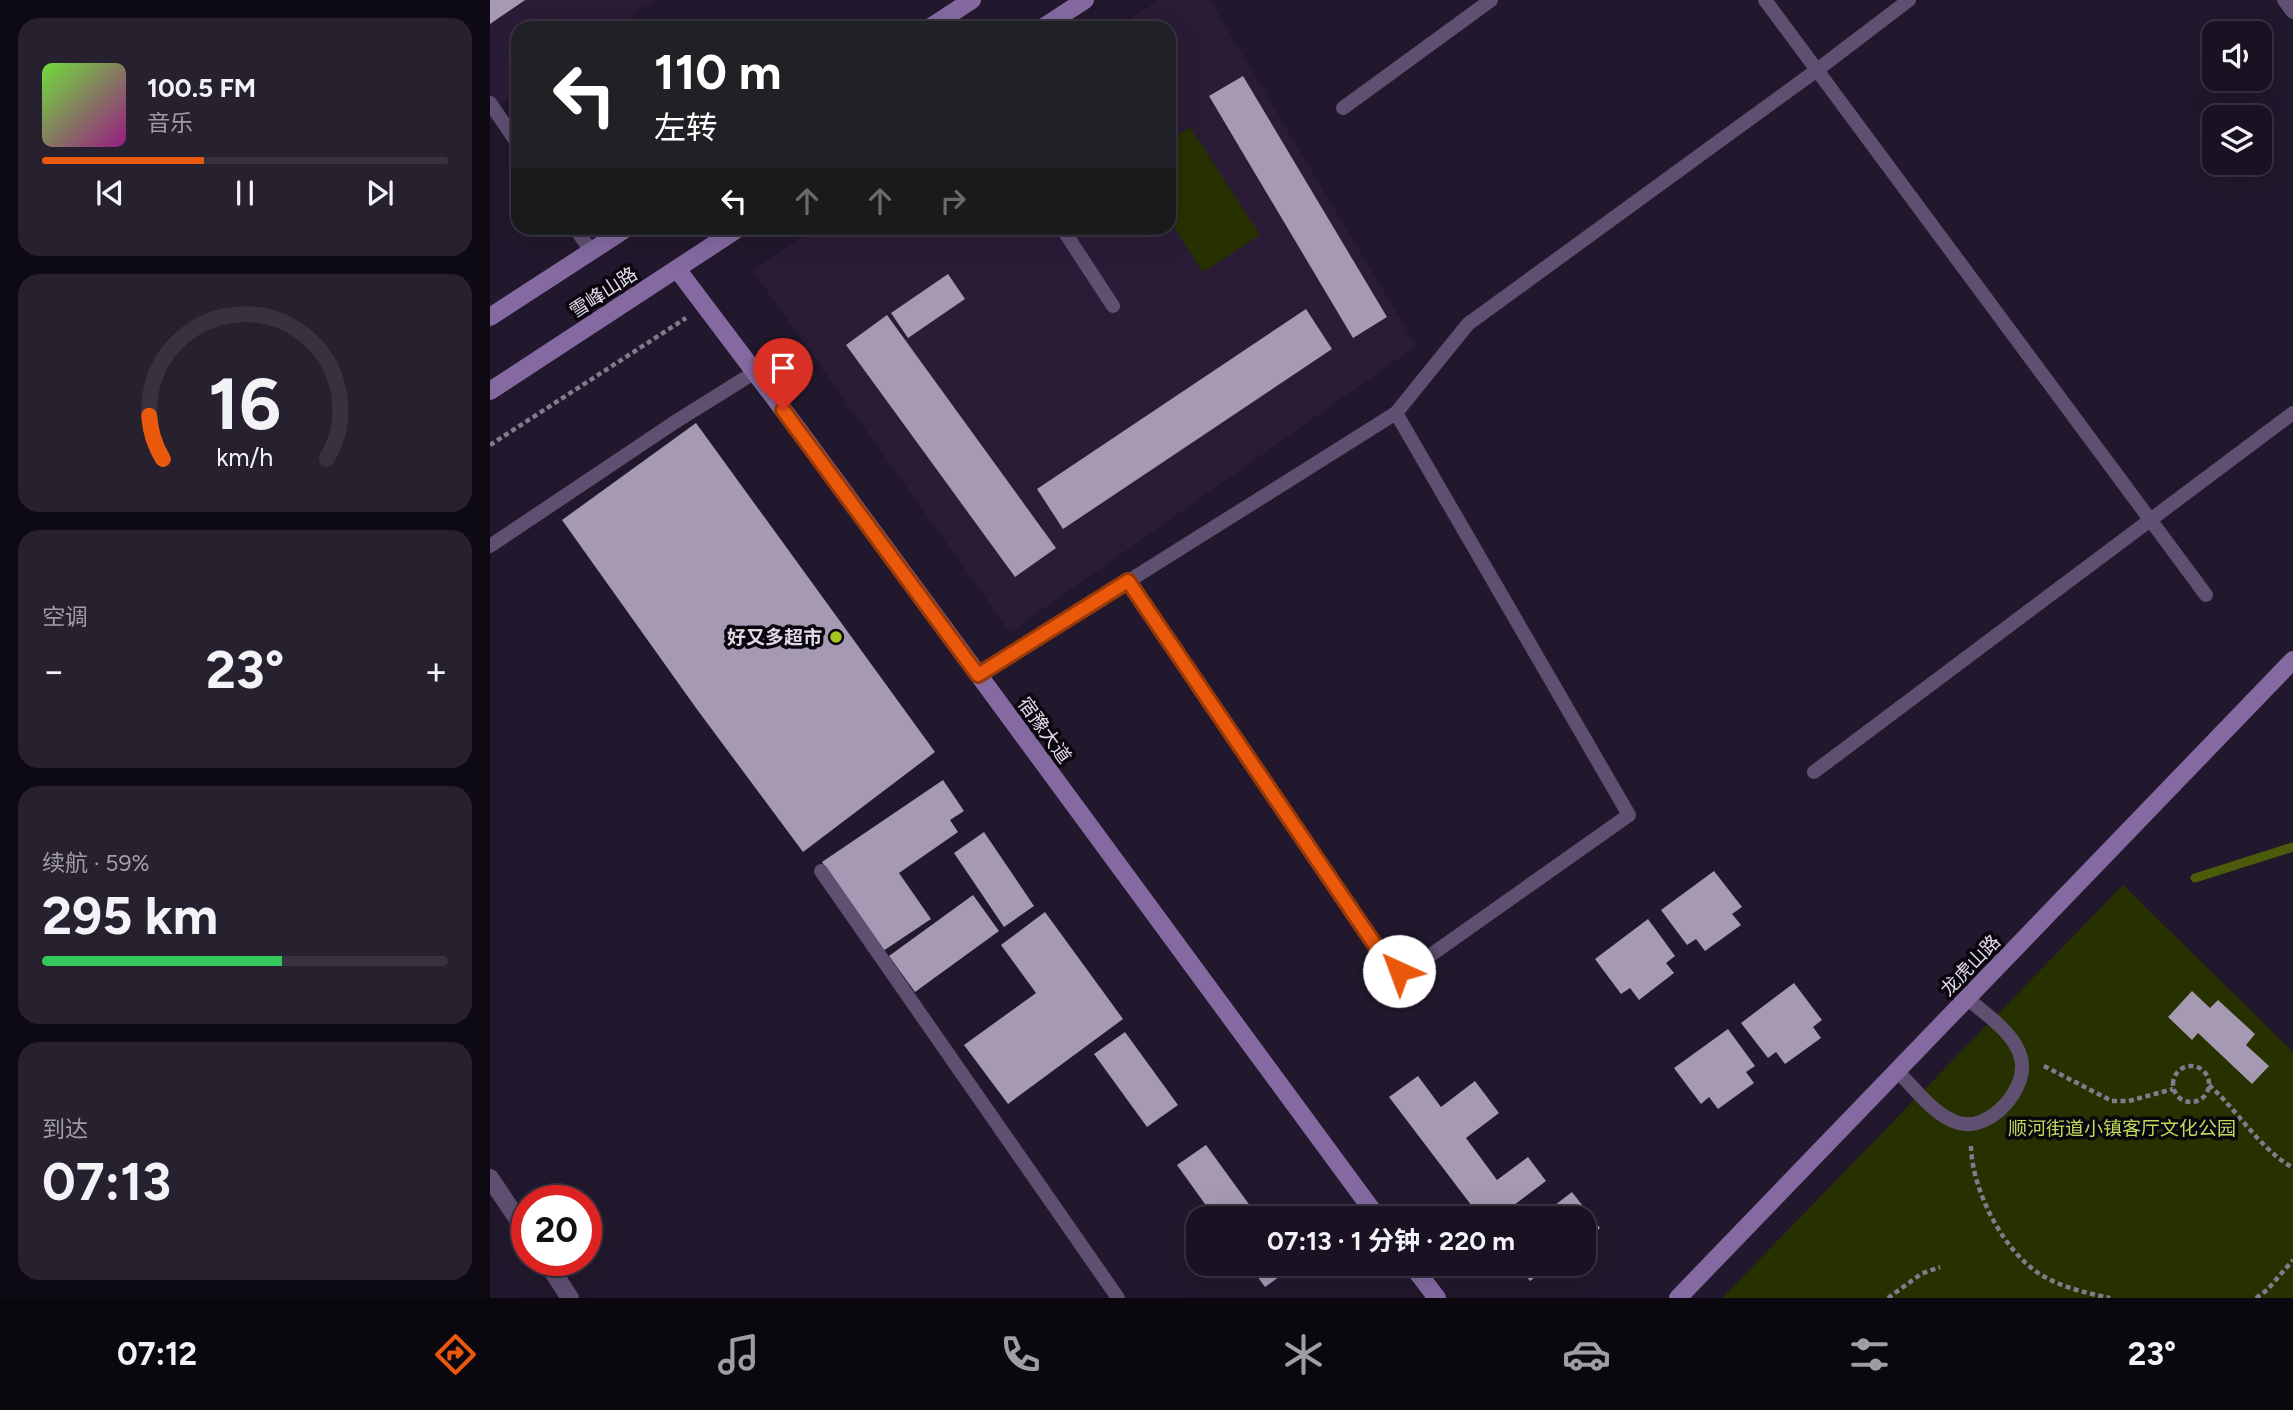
<!DOCTYPE html>
<html lang="zh">
<head>
<meta charset="utf-8">
<style>
	body { margin:0; font-family:Figtree,"Noto Sans SC",sans-serif; background:#27202f; color:#f1f3f6; height:100vh; display:flex; flex-direction:column; font-size:26px; white-space:nowrap }
	* { box-sizing:border-box; margin:0 }
	p { font-size:23px; color:#9f9ea5 }
	.icon { flex:none; width:38px; height:38px; fill:none; stroke:currentColor; stroke-width:2; stroke-linecap:round; stroke-linejoin:round }
	.map { position:relative; flex:1; overflow:hidden }
	.panel { display:flex; flex-direction:column; gap:18px; padding:18px; background:#0e0a13; width:490px }
	.panel>* { flex:none }
	.top-card { position:absolute; left:21px; top:21px; width:665px; height:214px; border-radius:21px; box-shadow:0 7px 28px #0002,0 0 0 2px #383240; background:#202124; color:#fff; overflow:hidden }
	.fabs { position:absolute; left:1712px; top:21px; display:grid; gap:14px }
	.fabs a { display:grid; place-items:center; width:70px; height:70px; border-radius:14px; background:#1a1222; box-shadow:0 7px 28px #0002,0 0 0 2px #383240; font-size:35px }
	.speed { position:absolute; left:21px; top:1185px; display:flex; gap:14px; font-size:35px; font-weight:700; text-align:center }
	.speed>* { display:grid; place-content:center; width:91px; height:91px; border-radius:50%; background:#1a1222; box-shadow:0 7px 28px #0002,0 0 0 2px #383240; line-height:1 }
	.speed .limit { border:10px solid #d22; background:#fff; color:#111 }
	.pin { position:absolute; display:grid; place-items:center; width:60px; height:60px; color:#fff; margin:-72px -30px; border-radius:50% 50% 50% 0; rotate:-45deg; box-shadow:0 0 7px #0007 }
	.pin .icon { rotate:45deg }
	.me { position:absolute; width:77px; margin:-38px; rotate:317deg; stroke-linejoin:round; filter:drop-shadow(0 0 5px #0008) }
	.turn { display:flex; align-items:center; gap:24px; height:147px; padding:0 28px; font-size:32px }
	.turn .icon { width:91px; height:91px; stroke-width:2.5 }
	.turn b { display:block; font-size:49px; line-height:60px }
	.lanes { display:flex; align-items:center; height:66px; padding:0 28px; background:#0003; justify-content:center; gap:35px; direction:ltr }
	.lanes .off { opacity:.35 }
	.big { font-size:52px; font-weight:700; line-height:1.1 }
	.panel .widget { flex:1; display:flex; flex-direction:column; justify-content:center; gap:10px; min-width:0; padding:0 24px; border-radius:21px; background:#27202f }
	.panel .dial { align-items:center; gap:0 }
	.dial svg { height:182px; overflow:visible; fill:none; stroke:#383240; stroke-width:7; stroke-linecap:round; text-anchor:middle }
	.dial text { fill:#f1f3f6; stroke:none }
	.song { display:flex; align-items:center; gap:21px }
	.cover { width:84px; height:84px; border-radius:10px; background:linear-gradient(135deg,hsl(100 70% 55%),hsl(310 70% 35%)) }
	.played { height:7px; border-radius:4px; background:linear-gradient(90deg,#ea580c 40%,#383240 40%) }
	.keys { display:flex; justify-content:space-around; direction:ltr }
	.heat { display:flex; justify-content:space-between; align-items:center; font-size:38px; direction:ltr }
	.charge { height:10px; border-radius:5px; background:linear-gradient(90deg,#34c759 59%,#383240 0) }
	.trip { position:absolute; left:696px; top:1206px; width:410px; height:70px; border-radius:21px; background:#1a1222; box-shadow:0 7px 28px #0002,0 0 0 2px #383240; font-weight:700; line-height:70px; text-align:center }
	.tab-bar { display:flex; height:112px; justify-content:space-around; align-items:center; background:#0a070e; color:#9f9ea5 }
	.tab-bar .icon { width:49px; height:49px }
	.tab-bar .selected { color:#ea580c }
	.tab-bar b { font-size:32px; color:#f1f3f6 }
	main { display:flex; flex:1; min-height:0 }
	.map>svg:first-child { display:block }
</style>
</head>
<body>
<main>
<section class="panel">
<div class="widget">
<div class="song"><i class="cover"></i><div><b>100.5 FM</b><p>音乐</p></div></div>
<div class="played"></div>
<div class="keys"><svg class="icon" aria-label="previous" viewBox="0 0 24 24"><path d="M18 5L8 12l10 7zM5 5v14"/></svg><svg class="icon" aria-label="pause" viewBox="0 0 24 24"><path d="M8 5v14M16 5v14"/></svg><svg class="icon" aria-label="next" viewBox="0 0 24 24"><path d="M6 5l10 7-10 7zM19 5v14"/></svg></div>
</div>
<div class="widget dial"><svg viewBox="0 0 100 80">
<path d="M14 69A42 42 0 1 1 86 69"/>
<path d="M14 69A42 42 0 0 1 8 50" stroke="#ea580c"/>
<text x="50" y="56" font-size="32" font-weight="700">16</text>
<text x="50" y="72" font-size="11">km/h</text>
</svg></div>
<div class="widget"><p>空调</p>
<div class="heat"><a>−</a><b class="big">23°</b><a>+</a></div>
</div>
<div class="widget"><p>续航 · 59%</p><b class="big">295 km</b><div class="charge"></div></div>
<div class="widget"><p>到达</p><b class="big">07:13</b></div>
</section>
<div class="map">
<svg width="1803" height="1298" viewBox="0 0 1803 1298">
	<rect width="100%" height="100%" fill="#22182d"/>
	<!-- built -->
	<path fill="#2a1c37" d="M0,0h166l-42,28h-96v65l-28,19z
		M668,0h52l206,346 -406,286 -258,-362 64,-42h353v-200h-53z"/>
	<!-- green -->
	<path fill="#273100" d="M700,127l70,108 -57,37 -34,-52v-79z
		M1633,885l170,167v246h-571z"/>
	<g fill="none" stroke-linecap="round" stroke-linejoin="round">
		<!-- stream -->
		<path stroke="#4c5b09" stroke-width="9" d="M1705,878l98,-31"/>
	</g>
	<!-- building -->
	<path fill="#a599b4" d="M0,0h35l-35,24z
		M753,76l144,241 -34,21 -144,-242z
		M458,274l17,25 -57,39 -17,-25z
		M816,309l26,40 -269,180 -26,-40z
		M397,315l169,233 -41,29 -169,-232z
		M206,423l239,329 -132,100 -107,-144 -134,-188z
		M453,780l21,31 -14,9 8,12 -59,41 32,46 -48,32 -61,-89z
		M494,832l50,74 -30,21 -50,-74z
		M1224,871l28,36 -10,7 9,11 -36,26 -9,-12 -9,6 -26,-35z
		M483,895l26,36 -84,61 -26,-36z
		M555,912l78,107 -115,85 -44,-59 72,-52 -35,-48z
		M1158,919l27,37 -9,7 8,10 -35,27 -9,-12 -9,6 -26,-35z
		M1304,983l28,37 -9,7 8,11 -36,26 -9,-12 -8,6 -27,-35z
		M1702,991l18,17 8,-8 37,34 -9,11 23,21 -17,18 -54,-51 -6,7 -24,-23z
		M1238,1029l27,37 -9,6 8,11 -36,26 -9,-12 -8,7 -27,-36z
		M635,1032l53,73 -31,22 -53,-73z
		M928,1076l23,31 34,-26 24,32 -33,25 31,42 31,-23 18,24 -32,24 10,13h-43l-92,-121z
		M716,1145l53,73h-44l-38,-53z
		M1082,1192l28,36 -16,12v-22h-46z
		M758,1264h44l2,2 -29,21z
		M1026,1264h37l-23,17z"/>
	<g fill="none" stroke-linecap="round" stroke-linejoin="round">
		<!-- path -->
		<path stroke="#837b8d" stroke-width="4.5" stroke-dasharray="5 3.5" stroke-linecap="butt" d="M0,445l196,-127
			M1683 1084a18 18 0 1 1 36 0a18 18 0 1 1-36 0Z
			M1554,1066l68,35h17l44,-12
			M1719,1085c30,27 50,63 84,83
			M1481,1146c1,45 33,107 72,130 21,12 44,17 67,22
			M1398,1298l33,-24 19,-7
			M1766,1298l11,-8 26,-30"/>
		<!-- lane -->
		<path stroke="#5f4f71" stroke-width="14" d="M1275,0l441,595
			M1794,0l9,12
			M0,103l28,41
			M853,108l148,-108
			M85,228l16,23
			M572,228l51,78
			M906,413l72,-89 349,-254 92,-70
			M0,546l185,-124 80,-50
			M489,675l417,-262 233,402 -218,154 -12,2 -11,-7 -260,-383
			M1324,772l479,-359
			M331,871l297,427
			M1407,1071c18,17 37,45 62,52 31,9 70,-35 62,-65 -6,-25 -36,-44 -54,-60"/>
		<!-- street -->
		<path stroke="#5f4f71" stroke-width="18" d="M0,1178l37,55
			M55,1260l25,38"/>
		<!-- secondary -->
		<path stroke="#846aa1" stroke-width="18" d="M439,28l43,-28
			M552,28l43,-28
			M187,269l120,159 581,790
			M0,317l137,-89
			M0,391l249,-163
			M921,1264l26,34
			M1188,1298l615,-638"/>
	</g>
	<g fill="none" stroke-linecap="round" stroke-linejoin="round">
		<defs>
			<path id="route" d="M293,410l195,265 150,-94 260,383 11,7"/>
		</defs>
		<!-- route casing -->
		<use href="#route" stroke="#983908" stroke-width="18"/>
		<!-- route -->
		<use href="#route" stroke="#ea580c" stroke-width="12"/>
	</g>
	<!-- markers -->
	<circle fill="#a8c71d" stroke="#09060e" stroke-width="2.5" cx="346" cy="637" r="7"/>
	<g text-anchor="middle" stroke-width="7" stroke-linejoin="round" paint-order="stroke">
		<!-- street labels -->
		<g font-size="19" fill="#e1dbe9" stroke="#09060e">
			<text transform="translate(113 292) rotate(-33)" y="7">雪峰山路</text>
			<text transform="translate(555 730) rotate(54)" y="7">宿豫大道</text>
			<text transform="translate(1480 965) rotate(-46)" y="7">龙虎山路</text>
		</g>
		<!-- poi labels -->
		<g font-size="19" font-weight="bold" fill="#e1dbe9" stroke="#09060e" text-anchor="end">
			<text x="332" y="644">好又多超市</text>
		</g>
		<!-- park labels -->
		<g font-size="19" fill="#bedb5c" stroke="#09060e">
			<text x="1632" y="1135">顺河街道小镇客厅文化公园</text>
		</g>
	</g>
</svg>
<div class="fabs">
<a><svg class="icon" aria-label="sound" viewBox="0 0 24 24"><path d="M4 9h4l5-4v14l-5-4H4zM17 9q2 3 0 6"/></svg></a>
<a><svg class="icon" aria-label="layers" viewBox="0 0 24 24"><path d="M12 4l9 5-9 5-9-5zM3 14l9 5 9-5"/></svg></a>
</div>
<div class="speed"><div class="limit">20</div></div>
<div class="pin" style="left:293px;top:410px;background:#d93025"><svg class="icon" aria-label="arrive" viewBox="0 0 24 24"><path d="M6 21V4h12l-3 4 3 4H6"/></svg></div>
<svg class="me" style="left:909px;top:971px" viewBox="-20 -20 40 40"><circle r="19" fill="#fff"/><path d="M0-13L10 11 0 6-10 11z" fill="#ea580c"/></svg>
<div class="trip">07:13 · 1 分钟 · 220 m</div>
<div class="top-card">
<div class="turn"><svg class="icon" aria-label="left" viewBox="0 0 24 24"><path d="M17 20v-9H6M10 6l-5 5 5 5"/></svg><div><b>110 m</b>左转</div></div>
<div class="lanes"><svg class="icon" aria-label="left" viewBox="0 0 24 24"><path d="M17 20v-9H6M10 6l-5 5 5 5"/></svg><svg class="icon off" aria-label="ahead" viewBox="0 0 24 24"><path d="M12 20V5M6 11l6-6 6 6"/></svg><svg class="icon off" aria-label="ahead" viewBox="0 0 24 24"><path d="M12 20V5M6 11l6-6 6 6"/></svg><svg class="icon off" aria-label="right" viewBox="0 0 24 24"><path d="M7 20v-9h11M14 6l5 5-5 5"/></svg></div>
</div>
</div>
</main>
<nav class="tab-bar">
<b>07:12</b>
<svg class="icon selected" aria-label="directions" viewBox="0 0 24 24"><path d="M12 3l9 9-9 9-9-9zM9 14v-3h6M13 9l2 2-2 2"/></svg>
<svg class="icon" aria-label="music" viewBox="0 0 24 24"><path d="M9 18V5l10-2v13"/><circle cx="6" cy="18" r="3"/><circle cx="16" cy="16" r="3"/></svg>
<svg class="icon" aria-label="phone" viewBox="0 0 24 24"><path d="M5 4h4l2 5-3 2q2 4 5 5l2-3 5 2v4C11 20 4 13 5 4z"/></svg>
<svg class="icon" aria-label="climate" viewBox="0 0 24 24"><path d="M12 3v18M4 7l16 10M4 17L20 7"/></svg>
<svg class="icon" aria-label="car" viewBox="0 0 24 24"><path d="M5 17H2v-5l4-1 3-4h7l3 4 3 1v5h-3M9 17h6M6 11h13"/><circle cx="7" cy="17" r="2"/><circle cx="17" cy="17" r="2"/></svg>
<svg class="icon" aria-label="filters" viewBox="0 0 24 24"><path d="M4 7h16M4 17h16"/><circle cx="9" cy="7" r="2"/><circle cx="15" cy="17" r="2"/></svg>
<b>23°</b>
</nav>
</body>
</html>
